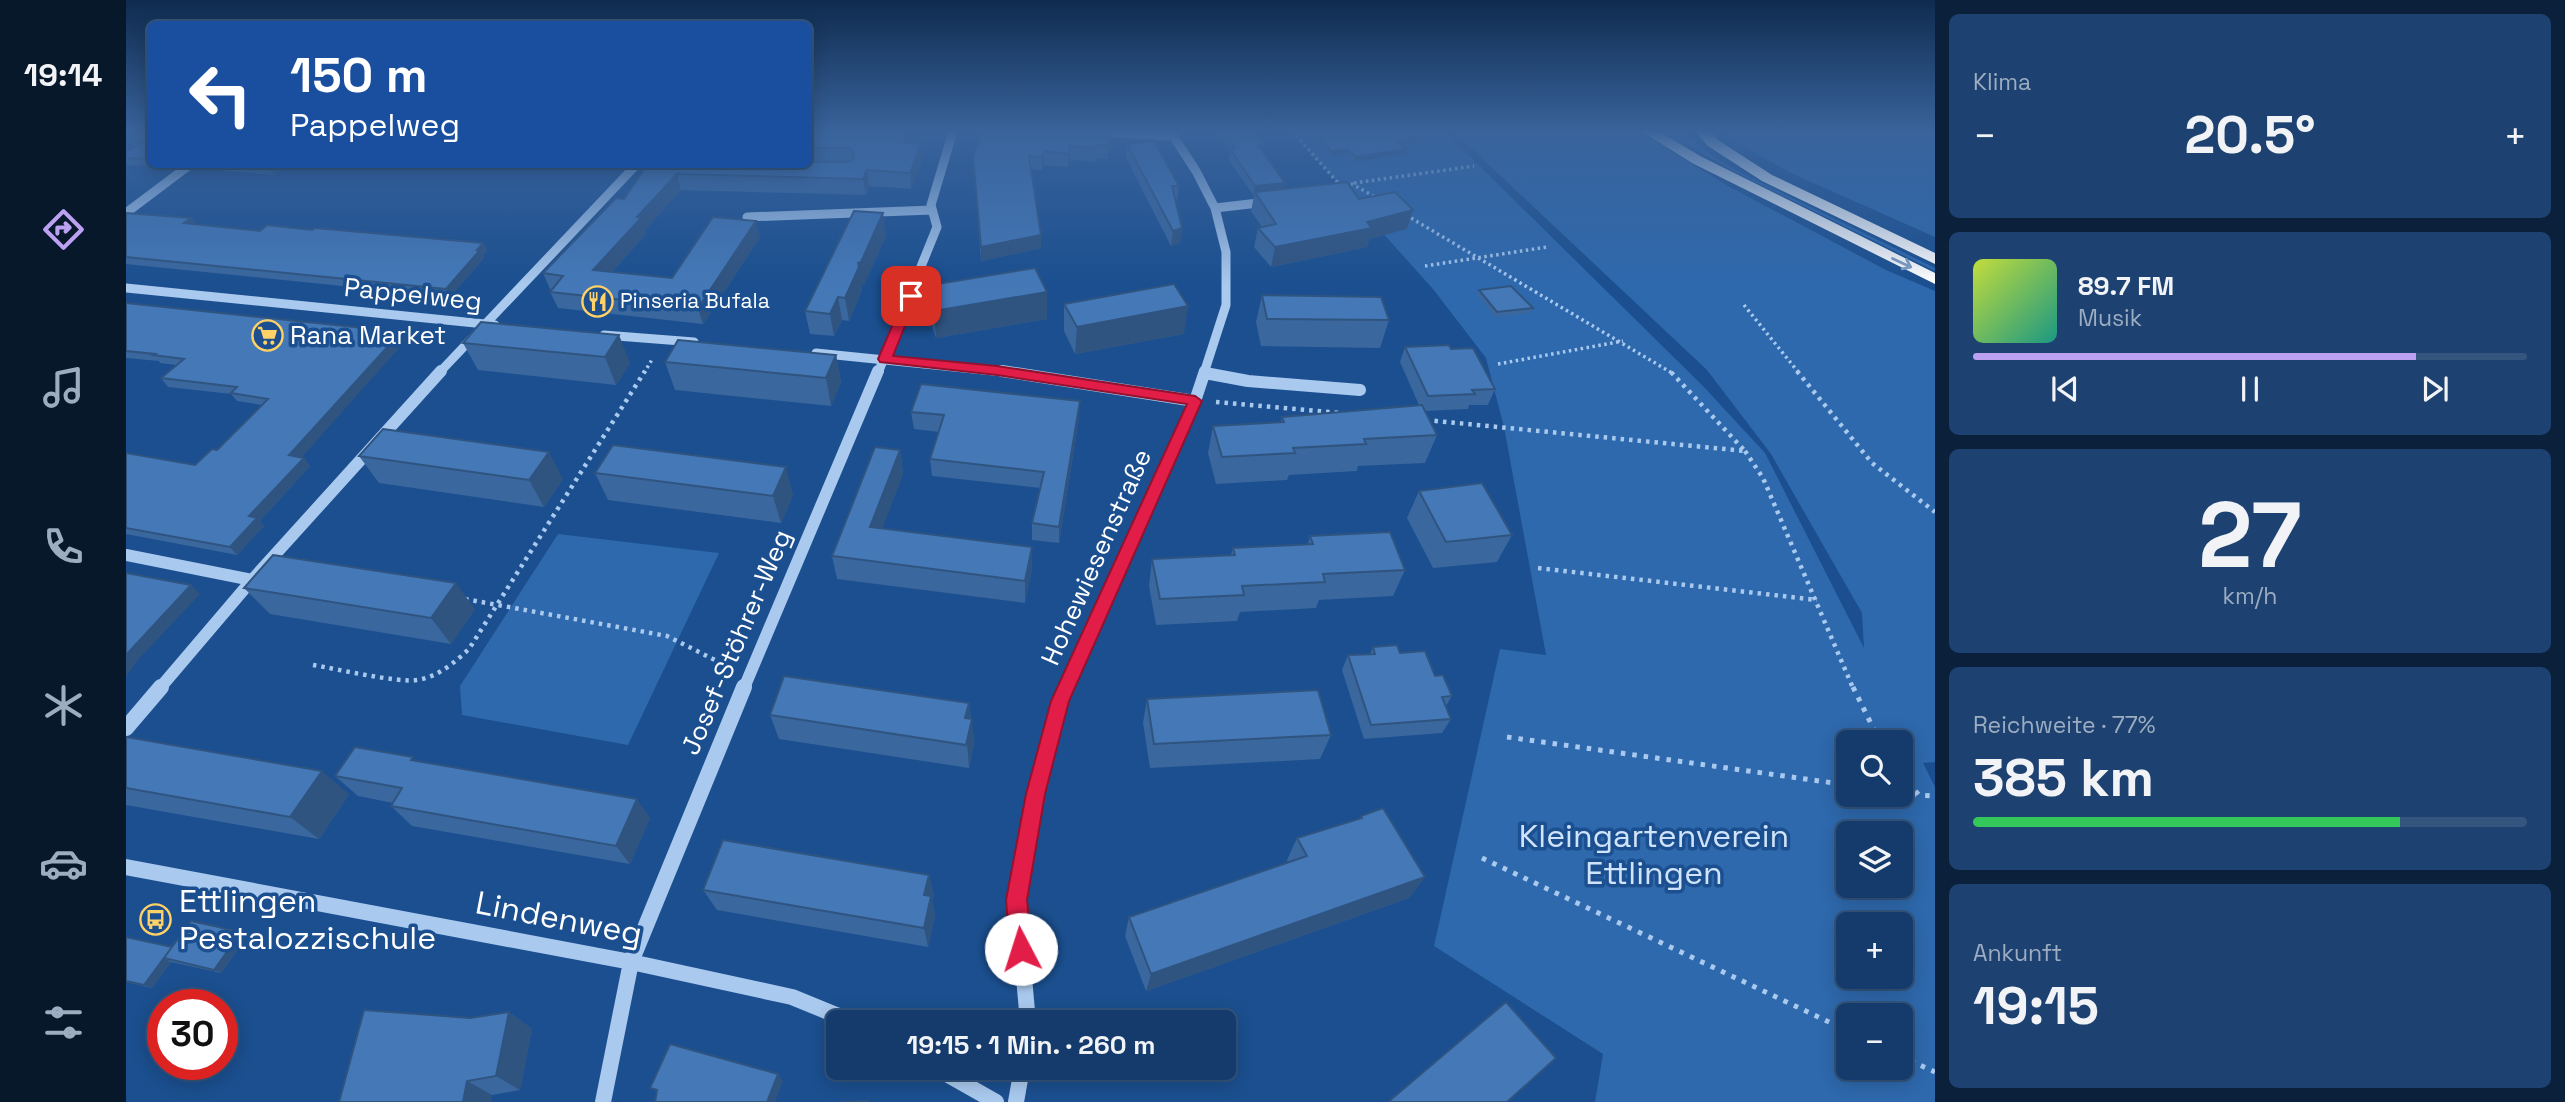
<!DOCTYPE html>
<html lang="de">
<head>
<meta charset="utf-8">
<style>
	body { margin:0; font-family:"Space Grotesk",sans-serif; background:#1d4271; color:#f1f3f6; height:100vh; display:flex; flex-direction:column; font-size:26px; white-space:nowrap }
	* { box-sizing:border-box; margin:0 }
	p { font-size:23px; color:#9dadc1 }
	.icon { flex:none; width:38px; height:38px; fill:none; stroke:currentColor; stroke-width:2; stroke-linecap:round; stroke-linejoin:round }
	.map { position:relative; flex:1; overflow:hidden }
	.side { display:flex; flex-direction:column; gap:14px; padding:14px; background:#0b203b; width:630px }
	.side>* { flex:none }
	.top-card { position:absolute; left:21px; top:21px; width:665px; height:147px; border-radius:10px; box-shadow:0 4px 18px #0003,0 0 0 2px #33557e; background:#1a4fa0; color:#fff; overflow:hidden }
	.tools { position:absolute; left:1710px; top:730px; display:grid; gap:14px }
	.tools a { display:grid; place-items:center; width:77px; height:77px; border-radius:10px; background:#143b6b; box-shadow:0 4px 18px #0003,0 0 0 2px #33557e; font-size:35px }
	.speed { position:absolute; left:21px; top:989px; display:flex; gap:14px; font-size:35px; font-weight:700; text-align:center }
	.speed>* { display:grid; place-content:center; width:91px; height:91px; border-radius:50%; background:#143b6b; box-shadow:0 4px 18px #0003,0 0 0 2px #33557e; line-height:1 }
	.speed .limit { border:10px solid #d22; background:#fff; color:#111 }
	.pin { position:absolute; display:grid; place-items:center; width:60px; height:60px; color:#fff; margin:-30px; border-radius:14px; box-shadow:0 4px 10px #0006 }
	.me { position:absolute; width:77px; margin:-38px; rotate:355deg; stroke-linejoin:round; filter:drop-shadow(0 0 5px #0008) }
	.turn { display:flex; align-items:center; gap:24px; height:147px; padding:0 28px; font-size:32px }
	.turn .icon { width:91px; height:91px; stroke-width:2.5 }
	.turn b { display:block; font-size:49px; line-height:60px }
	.big { font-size:52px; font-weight:600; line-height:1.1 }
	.side .widget { flex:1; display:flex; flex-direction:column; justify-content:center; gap:10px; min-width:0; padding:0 24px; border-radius:10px; background:#1d4271 }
	.side .dial { align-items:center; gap:0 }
	.dial b { font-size:91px; line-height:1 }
	.song { display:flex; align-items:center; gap:21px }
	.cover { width:84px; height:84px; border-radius:10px; background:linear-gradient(135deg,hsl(70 70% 55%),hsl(170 70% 35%)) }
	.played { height:7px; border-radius:4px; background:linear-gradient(90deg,#bca0f2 80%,#33557e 80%) }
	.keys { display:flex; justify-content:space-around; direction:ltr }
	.heat { display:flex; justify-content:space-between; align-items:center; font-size:38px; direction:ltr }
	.charge { height:10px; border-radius:5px; background:linear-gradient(90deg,#34c759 77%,#33557e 0) }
	.trip { position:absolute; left:700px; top:1010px; width:410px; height:70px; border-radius:10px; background:#143b6b; box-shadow:0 4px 18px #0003,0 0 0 2px #33557e; font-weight:600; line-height:70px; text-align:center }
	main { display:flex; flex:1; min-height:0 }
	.tab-bar { display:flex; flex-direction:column; width:126px; justify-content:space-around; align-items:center; background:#08182b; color:#9dadc1 }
	.tab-bar .icon { width:49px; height:49px }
	.tab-bar .active { color:#bca0f2 }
	.tab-bar b { font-size:32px; color:#f1f3f6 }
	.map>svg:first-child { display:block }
</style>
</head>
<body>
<main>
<nav class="tab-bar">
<b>19:14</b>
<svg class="icon active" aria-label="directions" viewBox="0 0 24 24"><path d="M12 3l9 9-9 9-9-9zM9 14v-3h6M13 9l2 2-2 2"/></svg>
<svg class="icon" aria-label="music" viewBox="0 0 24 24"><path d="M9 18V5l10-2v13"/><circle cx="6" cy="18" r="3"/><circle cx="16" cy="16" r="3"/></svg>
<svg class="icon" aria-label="phone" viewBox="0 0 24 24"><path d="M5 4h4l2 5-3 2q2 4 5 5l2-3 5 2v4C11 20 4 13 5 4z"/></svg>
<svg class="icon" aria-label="climate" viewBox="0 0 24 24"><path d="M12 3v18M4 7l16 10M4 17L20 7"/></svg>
<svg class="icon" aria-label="car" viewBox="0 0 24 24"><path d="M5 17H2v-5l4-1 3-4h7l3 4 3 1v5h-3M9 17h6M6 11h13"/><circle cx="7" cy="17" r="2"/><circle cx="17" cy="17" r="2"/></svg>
<svg class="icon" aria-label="filters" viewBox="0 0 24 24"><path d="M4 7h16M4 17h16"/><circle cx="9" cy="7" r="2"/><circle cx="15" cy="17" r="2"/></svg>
</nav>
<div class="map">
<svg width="1809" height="1102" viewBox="0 0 1809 1102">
	<rect width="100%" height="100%" fill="#1b4f8f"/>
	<!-- green -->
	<path fill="#2e69ad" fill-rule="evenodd" d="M1165,131h153l259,255 62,67 99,195 -2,-35 -91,-159 -64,-84 -254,-239h184l91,55 158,84 49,21v471l-12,1 12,24v315h-340l8,-48 -169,-108 66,-297 46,6 -42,-228 -18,-69 -53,-69zM1722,742h52v52h-52zM1722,833h52v53h-52zM1722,924h52v52h-52zM1722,1015h52v53h-52z
		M1536,131h19l33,26 27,16 194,95v3l-198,-98z
		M1601,131h208v106l-144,-64 -62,-35z
		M432,534l161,19 -91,192 -166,-30 -2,-29z"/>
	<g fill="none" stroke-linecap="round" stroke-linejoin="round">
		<!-- path-far2 -->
		<path stroke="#a9c9ee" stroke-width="3.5" stroke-dasharray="2.5 3.5" stroke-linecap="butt" d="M1166,131l48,54
			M1228,183l120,-17
			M1219,185l7,-1 25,14
			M1280,215l266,158
			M1299,266l122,-19
			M1618,305l55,68
			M1372,364l125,-23
			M518,373l9,-15"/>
		<!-- path-far1 -->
		<path stroke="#a9c9ee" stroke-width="4.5" stroke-dasharray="3.5 5" stroke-linecap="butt" d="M1671,371l75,92 63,49
			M1090,402l124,11
			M1300,420l319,31 -75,-80
			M1619,451l18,27 90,210
			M1412,568l279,32
			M339,599l202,37 66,33
			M187,665c24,4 84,18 104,15 21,-3 38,-18 52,-31l176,-278"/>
		<!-- path -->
		<path stroke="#a9c9ee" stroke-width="5" stroke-dasharray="4.5 7" stroke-linecap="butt" d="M1727,687l27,55
			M1381,737l341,48
			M1774,774l19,21 16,1
			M1774,793l19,2
			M1356,858l366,173
			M1774,1056l35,16"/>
		<!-- minor-far2 -->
		<path stroke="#a9c9ee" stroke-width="9" d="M960,131l87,5
			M1044,131l26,40 19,37 11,44v53l-22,68
			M1089,208l52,-6
			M0,213l65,-49
			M621,217l185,-7
			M0,288l369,37
			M478,335l90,7
			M690,353l197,20
			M313,373l198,-209
			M752,373l59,-146 -6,-22 22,-74"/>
		<!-- minor-far1 -->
		<path stroke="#a9c9ee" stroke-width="12" d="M876,371l193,30
			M1079,373l43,8 112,9
			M0,555l126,25
			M34,688l92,-108 189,-209
			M618,688l134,-317
			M940,688l129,-287 10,-30"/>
		<!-- minor -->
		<path stroke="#a9c9ee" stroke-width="16" d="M0,728l35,-41
			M0,867l505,95 161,35 61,25
			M902,1022l-11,-122 19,-105 24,-94 6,-14
			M810,1068l60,34
			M477,1102l28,-140 113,-275
			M890,1102l6,-34"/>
		<!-- highway -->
		<path fill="#fff" fill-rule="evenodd" d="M1515,131h17l44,26 233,116v11l-243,-121z
			M1569,131h15l8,9 54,35 163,78v11l-173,-83 -54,-35z"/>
	</g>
	<!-- wall -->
	<path fill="#3a679d" d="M24,131v33h29l-3,3 -50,-2v-13l8,-5 -4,-6z
		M682,131l102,10v1l13,16 -12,31 -42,-3 -3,9 -185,-5 -36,40 1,4 -34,38 60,6 88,-41 -57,87 -145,-16 -8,-16 2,-3h-2l-7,-16 81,-74 24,-35h160z
		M857,131l129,9 -5,19 -11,-1 -1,4 -25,-3 -3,8 -23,-2 -2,5 -11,-1 10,79 -60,13 -7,-91z
		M1090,131h38l9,21 20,37 76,10 54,11 -6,19 -38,10 -2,8 -96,20 -17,-20 4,-19 4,-1 -11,-16 3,-15 -26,-37 2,-7z
		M1185,131h108l6,5 -2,5 -22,4 4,9 -50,8 -8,-8 -17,2 -20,-23z
		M1001,144l52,42 -2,14 -2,1 7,27 -2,15 -9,3 -45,-88z
		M68,164h92l-12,11 -78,-7z
		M0,213l65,5 5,6 64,7 52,-1 171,13 4,8 -4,4 1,3 -34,39 -324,-33z
		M760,236l-22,49h-3l1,5 -13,31 -7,-1 -8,16 -24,-2 -5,-23z
		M799,286l122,6v27l-111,19 -8,-25z
		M1353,290l54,18 -3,5 -35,4 -18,-22z
		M1136,295l127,25 -9,28 -119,-2 -5,-24z
		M0,303l275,29 5,8 -105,117 9,9 -50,55 4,5 -27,29 -111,-21v-81l69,12 22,-15 45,-45 -25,-4 -6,-7 -63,-7 -7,-9 15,-13 -16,-2 -1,-2 -33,-3z
		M938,304l120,30 -109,20 -11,-23z
		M355,322l149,41 -14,22 -138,-15 -15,-27z
		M1279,347l46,2 44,40 -7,16h-19l-1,4 -43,2 12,24 -12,28 -67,3 -1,5 -68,4 -2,5 -71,4 -8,-31 5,-27 68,-4 1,-5 137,-12 -19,-43z
		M710,355l5,27 -10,24 -156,-16 -10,-28z
		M785,412l168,6 -20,125 -27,-3v-17l8,-35 -108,-12 -2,-17 9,-27 -25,-3z
		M774,450l3,24 -21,54 150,19v22l-7,34 -188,-24 -5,-23z
		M233,456l204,23 -19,28 -165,-24z
		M469,473l198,22 -12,28 -173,-23z
		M1293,491l93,44 -15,27 -64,6 -26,-50z
		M1184,536l95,34 -12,26 -74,4 -3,8 -76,4 -3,9 -81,4 -7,-39 3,-27 79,-4 2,-7 75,-4z
		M118,588l231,21 -24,35 -181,-30z
		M1247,647l27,6 35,23 17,20 -6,10 5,13 -9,14 -78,6 -22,-69 6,-15 22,-1z
		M1021,699l184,36 -11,24 -170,9 -7,-45z
		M843,703l5,40 -5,25 -190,-29 -9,-24z
		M0,737l223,57 -30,45 -193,-34z
		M291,761l233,57 -20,46 -218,-38 -21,-20 2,-3 -35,-7 -23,-20z
		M1235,816l64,61 -16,21 -263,93 -21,-55 4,-19 159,-54 -1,-3 10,-22 62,-19z
		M803,875l5,21 -2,5 3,15 -7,31 -211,-37 -14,-20z
		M115,932l6,4 -26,37 -50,-11 -19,26 -26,-6v-45l46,10z
		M383,1012l23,17 -12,61 -28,5 -153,7 131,-84z"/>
	<!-- shaded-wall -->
	<path fill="#305480" d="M781,131h3v10l-4,16 -2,-15z
		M986,131h1l-1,9 -5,19 1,-13z
		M1299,136l-2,5 -27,5 1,-5z
		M795,143l2,15 -12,31 -1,-16z
		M944,146v13l-3,8 1,-13z
		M1222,149l-1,5 -17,2 1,-5z
		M1280,149l-1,5 -50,8 1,-5z
		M918,151v14l-2,5v-13z
		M146,164h14l-12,11 -5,-8z
		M741,170l2,16 -3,9 -3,-16z
		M551,174l4,16 -36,40 1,4 -47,52 -6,-16 44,-53z
		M1159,183l-2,10 -28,-1 -2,4 2,-10z
		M1287,210l-6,19 -38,10 -2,8 -96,20 4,-20z
		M757,213l3,23 -22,49h-3l1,5 -13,31 -4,-23 13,-35z
		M65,218l5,7 -12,-2z
		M630,221l4,16 -57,87 -5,-16z
		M1056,228l-2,15 -9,3 2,-15z
		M915,235v13l-60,13v-14z
		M357,243l4,8 -4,4 1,3 -34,39 -4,-8z
		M921,292v27l-111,19 -2,-27z
		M712,297l4,23 -8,16 -4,-22z
		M1062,306l-4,28 -109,20 2,-27z
		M275,332l5,8 -110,124 -7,-9z
		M493,335l11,28 -14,22 -11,-28z
		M710,355l5,27 -10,24 -5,-28z
		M954,401l-1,17 -20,125v-16z
		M774,450l3,24 -29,76 -4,-23z
		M423,452l14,27 -19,28 -15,-27z
		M178,458l6,8 -50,55 4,5 -27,29 -7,-8 19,-31z
		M660,467l7,28 -12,28 -8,-27z
		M906,547v22l-7,34v-22z
		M330,583l19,26 -24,35 -20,-26z
		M65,585l9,9 -61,65 -13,18v-22z
		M843,703l2,21 1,-5 2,24 -5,25 -4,-50z
		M196,771l27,23 -30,45 -29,-22z
		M511,799l13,19 -20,46 -14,-18z
		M803,875l5,21 -2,5 3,15 -7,31 -4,-19v-33z
		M1299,877l-16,21 -263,93 5,-17z
		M115,932l6,4 -26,37 -7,-3z
		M46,947l-8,11 7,4 -19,26 -8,-3z
		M383,1012l23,17 -12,61 -24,-14z
		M652,1074l5,7 -8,21h-8z
		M341,1081l25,14 -1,7h-28z"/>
	<!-- building -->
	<path fill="#4478b7" stroke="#305480" stroke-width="2" d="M18,131h6v28l-24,-1v-6l16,-10 -12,-1z
		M682,131h99l-3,11 17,1 -11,30 -43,-3 -4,9 -186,-5 -40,43 4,1 -48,52 79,8 41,-61 43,4 -58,87 -148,-16 13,-16 -20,-3 73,-75 8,1 24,-35h160v-2h40l6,-4 -1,-7 -5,-3h-40z
		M857,131h129l-4,15 -11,-1 -1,3 -26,-2 -2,8 -24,-3 -2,6 -13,-1 12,79 -60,12 -8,-91z
		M1098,131h30l10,14 -5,1 26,37 -30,3 -25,-37 5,-1z
		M1188,131h105l6,5 -28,5 9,8 -50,8 -8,-8 -17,2z
		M1028,141l25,45h-7l10,42 -9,3 -46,-87z
		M110,164h36l-3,3z
		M1221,182l12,17 36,-7 18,18 -46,12 5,6 -97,19 -17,-19 18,-4 -21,-32z
		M728,211l29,2 -22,49 -3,1 1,4 -14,31 -7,-1 -8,17 -25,-3z
		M0,213l65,5 -7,5 76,8 7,-6 45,5 3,-2 168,15 -6,7h3l-34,39 -320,-32z
		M909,268l12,24 -113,19 -9,-25z
		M1048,284l14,22 -111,21 -13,-23z
		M1385,286l22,22 -36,4 -18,-22z
		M1136,295l119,2 8,23 -122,-1z
		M0,303l275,29 -112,123 15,3 -55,58 8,2 -27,29 -104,-19v-75l69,12 17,-16 5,1 51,-51 -37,-6 6,-6 -76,-9 23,-19 -31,-4 2,-1 -29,-3z
		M355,322l138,13 -14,22 -142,-14z
		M552,340l158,15 -10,23 -161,-16z
		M1323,345l2,4 22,-1 22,41 -23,1 3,4 -47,2 -23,-49z
		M795,384l159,17 -21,126 -27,-4 12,-51 -114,-13 14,-44 -33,-3z
		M1296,405l15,30 -73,4 2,5 -73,4 2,5 -73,4 -9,-31 71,-4 -2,-5z
		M257,429l166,23 -20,28 -170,-24z
		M487,445l173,22 -13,29 -178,-23z
		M749,447l25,3 -30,77 162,20 -7,34 -193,-25z
		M1356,483l30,52 -66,7 -27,-51z
		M1264,532l15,38 -82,4 2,8 -83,4 2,9 -84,4 -8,-40 83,-4 -2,-7 80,-4 -3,-8z
		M147,555l183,28 -25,35 -187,-30z
		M0,573l65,12 -65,70z
		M1271,645l3,8 25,-2 10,25 8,-1 9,21 -10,1 9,22 -80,6 -23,-70 27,-1 -2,-7z
		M658,676l185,27 -4,15 7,1 -6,26 -196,-30z
		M1192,690l13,45 -177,9 -7,-45z
		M0,737l196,34 -32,46 -164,-29z
		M229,747l58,10 -2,3 226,39 -21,47 -225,-40 11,-18 -67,-12z
		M1257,808l42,69 -274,97 -22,-57 178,-61 -10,-18 65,-20 -1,-2z
		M597,840l206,35 -5,20 7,1 -7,32 -221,-38z
		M65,921l50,11 -27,38 -50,-12z
		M0,937l46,10 -28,38 -18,-4z
		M1380,1002l50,56 -49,44h-119z
		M238,1010l106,8 39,-6 -13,64 -29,5 -4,21h-124z
		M544,1044l108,30 -11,28h-112l2,-12 -7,-2z
		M742,1101v1h-28z"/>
	<!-- one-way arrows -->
	<defs><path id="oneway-shaft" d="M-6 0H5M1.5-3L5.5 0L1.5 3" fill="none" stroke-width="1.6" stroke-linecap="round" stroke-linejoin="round" transform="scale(1.75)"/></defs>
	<use stroke="#829ec1" href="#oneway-shaft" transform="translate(1776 263) rotate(25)"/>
	<!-- sky -->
	<linearGradient id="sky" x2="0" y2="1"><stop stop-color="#0f2b4f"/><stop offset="0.46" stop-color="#39639b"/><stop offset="1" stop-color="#39639b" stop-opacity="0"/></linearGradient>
	<rect width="1809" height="285" fill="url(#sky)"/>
	<!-- route -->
	<path fill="#e11d48" stroke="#92132f" stroke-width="2" d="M785,292l6,4 -24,60 104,10 198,30 7,5 -133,300 -24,93 -18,106 5,49 -3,7 -8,3 -7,-3 -4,-7 -4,-49 20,-106 25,-93 136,-297 -190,-29 -117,-13 -2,-3 27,-63z"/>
	<!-- icons -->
	<defs>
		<symbol id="restaurant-ring" viewBox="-11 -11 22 22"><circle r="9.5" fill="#1b4f8f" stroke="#ffd166" stroke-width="1.5"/><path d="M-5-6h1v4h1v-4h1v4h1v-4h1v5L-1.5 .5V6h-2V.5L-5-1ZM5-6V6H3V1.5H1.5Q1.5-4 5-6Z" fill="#ffd166"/></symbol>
		<symbol id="supermarket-ring" viewBox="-11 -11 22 22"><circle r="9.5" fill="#1b4f8f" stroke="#ffd166" stroke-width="1.5"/><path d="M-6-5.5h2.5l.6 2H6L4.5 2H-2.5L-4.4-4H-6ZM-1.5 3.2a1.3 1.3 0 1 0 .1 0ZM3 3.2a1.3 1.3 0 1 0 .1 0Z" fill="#ffd166"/></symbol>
		<symbol id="bus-ring" viewBox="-11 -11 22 22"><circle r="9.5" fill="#1b4f8f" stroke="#ffd166" stroke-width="1.5"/><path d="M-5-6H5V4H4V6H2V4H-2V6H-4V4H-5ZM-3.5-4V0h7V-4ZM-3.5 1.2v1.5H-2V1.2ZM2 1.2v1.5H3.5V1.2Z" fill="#ffd166"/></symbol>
	</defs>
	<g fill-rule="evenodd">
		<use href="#restaurant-ring" x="454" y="284" width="35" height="35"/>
		<use href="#supermarket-ring" x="124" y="318" width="35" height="35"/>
		<use href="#bus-ring" x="12" y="902" width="35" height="35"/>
	</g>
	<g text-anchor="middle" stroke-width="7" stroke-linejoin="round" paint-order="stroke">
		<!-- far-poi labels -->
		<g font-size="21" fill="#fff" stroke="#1b4f8f" text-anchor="start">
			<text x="494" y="308">Pinseria Bufala</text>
		</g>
		<!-- street labels -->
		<g font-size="26" fill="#fff" stroke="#1b4f8f">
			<text transform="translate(287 294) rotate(6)" y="9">Pappelweg</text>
			<text transform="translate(970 557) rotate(-66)" y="9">Hohewiesenstraße</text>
			<text transform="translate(610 642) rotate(-67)" y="9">Josef-Stöhrer-Weg</text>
		</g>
		<!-- poi labels -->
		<g font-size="26" fill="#fff" stroke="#1b4f8f" text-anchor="start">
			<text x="164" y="344">Rana Market</text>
		</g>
		<!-- near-park labels -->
		<g font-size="32" fill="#cfe3fa" stroke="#1b4f8f">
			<text x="1528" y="847">Kleingartenverein<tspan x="1528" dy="37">Ettlingen</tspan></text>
		</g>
		<!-- near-poi labels -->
		<g font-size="32" fill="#fff" stroke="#1b4f8f" text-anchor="start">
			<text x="53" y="912">Ettlingen<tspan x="53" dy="37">Pestalozzischule</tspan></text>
		</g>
		<!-- near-street labels -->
		<g font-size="32" fill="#fff" stroke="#1b4f8f">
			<text transform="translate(433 918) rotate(11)" y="11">Lindenweg</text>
		</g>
	</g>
</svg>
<div class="tools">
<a><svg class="icon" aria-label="search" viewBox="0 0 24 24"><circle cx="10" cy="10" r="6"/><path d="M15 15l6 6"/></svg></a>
<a><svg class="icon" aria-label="layers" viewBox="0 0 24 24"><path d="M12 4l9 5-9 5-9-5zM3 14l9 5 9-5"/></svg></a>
<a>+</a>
<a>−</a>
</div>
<div class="speed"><div class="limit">30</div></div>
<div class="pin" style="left:785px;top:296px;background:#d93025"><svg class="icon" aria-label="arrive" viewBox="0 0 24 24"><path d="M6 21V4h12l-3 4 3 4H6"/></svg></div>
<svg class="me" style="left:895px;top:949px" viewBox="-20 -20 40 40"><circle r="19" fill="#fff"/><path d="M0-13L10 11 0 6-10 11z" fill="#e11d48"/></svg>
<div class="trip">19:15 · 1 Min. · 260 m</div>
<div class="top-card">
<div class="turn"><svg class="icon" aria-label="left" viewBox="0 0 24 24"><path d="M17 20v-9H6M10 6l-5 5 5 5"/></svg><div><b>150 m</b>Pappelweg</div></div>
</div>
</div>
<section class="side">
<div class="widget"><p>Klima</p>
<div class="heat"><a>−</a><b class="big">20.5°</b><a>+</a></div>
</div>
<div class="widget">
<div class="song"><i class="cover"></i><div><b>89.7 FM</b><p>Musik</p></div></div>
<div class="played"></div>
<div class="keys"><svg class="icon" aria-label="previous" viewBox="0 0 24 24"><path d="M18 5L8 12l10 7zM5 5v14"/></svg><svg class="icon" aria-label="pause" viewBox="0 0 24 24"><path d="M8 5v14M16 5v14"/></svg><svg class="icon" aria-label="next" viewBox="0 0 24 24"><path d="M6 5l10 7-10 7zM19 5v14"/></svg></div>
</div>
<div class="widget dial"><b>27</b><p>km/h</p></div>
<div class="widget"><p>Reichweite · 77%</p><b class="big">385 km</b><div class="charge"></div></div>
<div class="widget"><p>Ankunft</p><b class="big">19:15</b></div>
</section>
</main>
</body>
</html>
